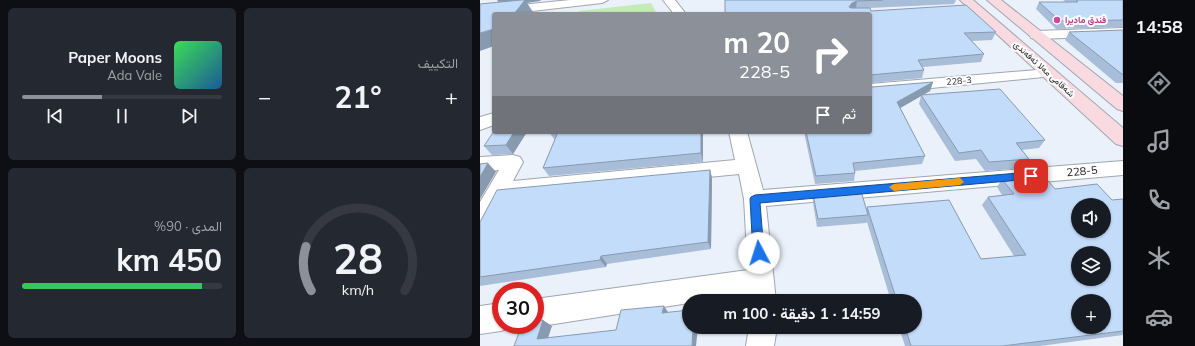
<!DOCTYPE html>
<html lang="ar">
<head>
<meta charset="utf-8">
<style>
	body { margin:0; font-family:Mulish,Vazirmatn,sans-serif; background:#242831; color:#f1f3f6; direction:rtl; height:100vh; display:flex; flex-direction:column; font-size:15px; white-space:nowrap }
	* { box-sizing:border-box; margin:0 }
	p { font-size:13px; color:#9ea1a6 }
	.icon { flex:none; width:22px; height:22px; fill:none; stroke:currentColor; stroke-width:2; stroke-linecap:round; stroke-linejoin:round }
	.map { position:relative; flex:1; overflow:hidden; direction:ltr }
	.side { display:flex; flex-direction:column; gap:8px; padding:8px; background:#0d0f14; width:480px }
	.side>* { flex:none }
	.banner { position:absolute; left:12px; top:12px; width:380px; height:122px; border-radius:4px; box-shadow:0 1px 3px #0004; direction:rtl; background:#8c9099; color:#fff; overflow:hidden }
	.controls { position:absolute; left:591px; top:198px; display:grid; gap:8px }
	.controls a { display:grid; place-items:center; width:40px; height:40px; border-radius:50%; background:#171b24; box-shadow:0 1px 3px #0004; font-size:20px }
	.speed { position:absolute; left:12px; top:282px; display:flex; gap:8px; font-size:20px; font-weight:700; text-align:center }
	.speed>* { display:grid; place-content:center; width:52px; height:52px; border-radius:50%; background:#171b24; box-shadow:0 1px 3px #0004; line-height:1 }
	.speed .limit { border:6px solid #d22; background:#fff; color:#111 }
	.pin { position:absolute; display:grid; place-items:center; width:34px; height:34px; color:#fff; margin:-17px; border-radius:8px; box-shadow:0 2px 6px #0006 }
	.me { position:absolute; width:44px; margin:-22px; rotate:355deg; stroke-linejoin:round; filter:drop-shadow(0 0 3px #0008) }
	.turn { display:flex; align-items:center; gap:14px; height:84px; padding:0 16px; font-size:18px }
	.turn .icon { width:52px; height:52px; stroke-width:2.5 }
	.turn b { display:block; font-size:28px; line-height:34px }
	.then { display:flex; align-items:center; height:38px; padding:0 16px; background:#0003; gap:8px; font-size:15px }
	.big { font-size:30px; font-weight:700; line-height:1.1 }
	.side .card { flex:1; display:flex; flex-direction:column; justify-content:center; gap:6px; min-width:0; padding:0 14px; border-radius:6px; background:#242831 }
	.side .dial { align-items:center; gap:0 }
	.dial svg { height:104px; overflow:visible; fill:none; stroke:#363941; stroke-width:7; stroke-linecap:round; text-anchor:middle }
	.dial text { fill:#f1f3f6; stroke:none }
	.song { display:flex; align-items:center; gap:12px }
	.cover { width:48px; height:48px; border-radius:6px; background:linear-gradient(135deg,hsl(130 70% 55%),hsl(210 70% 35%)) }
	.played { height:4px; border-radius:2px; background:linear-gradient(90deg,#8c9099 40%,#363941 40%) }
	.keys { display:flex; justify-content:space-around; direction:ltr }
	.heat { display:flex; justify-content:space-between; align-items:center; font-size:22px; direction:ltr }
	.charge { height:6px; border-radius:3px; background:linear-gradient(90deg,#34c759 90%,#363941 0) }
	.side .tiles { flex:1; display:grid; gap:8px; grid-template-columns:repeat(2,1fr) }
	.trip { position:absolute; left:202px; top:294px; width:240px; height:40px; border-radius:20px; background:#171b24; box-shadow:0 1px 3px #0004; font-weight:700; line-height:40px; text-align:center; direction:rtl }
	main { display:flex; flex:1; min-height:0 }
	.dock { display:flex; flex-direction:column; width:72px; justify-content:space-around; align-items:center; background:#090b0e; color:#9ea1a6 }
	.dock .icon { width:28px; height:28px }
	.dock .active { color:#8c9099 }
	.dock b { font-size:18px; color:#f1f3f6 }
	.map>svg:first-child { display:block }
</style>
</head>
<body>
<main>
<nav class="dock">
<b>14:58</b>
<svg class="icon active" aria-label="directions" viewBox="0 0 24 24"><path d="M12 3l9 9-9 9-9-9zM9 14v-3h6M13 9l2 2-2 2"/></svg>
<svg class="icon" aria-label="music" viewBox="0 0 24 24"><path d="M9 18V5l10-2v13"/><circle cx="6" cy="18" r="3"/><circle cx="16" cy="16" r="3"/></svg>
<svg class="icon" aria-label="phone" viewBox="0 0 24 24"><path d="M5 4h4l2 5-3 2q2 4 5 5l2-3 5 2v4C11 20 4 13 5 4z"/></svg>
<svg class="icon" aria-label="climate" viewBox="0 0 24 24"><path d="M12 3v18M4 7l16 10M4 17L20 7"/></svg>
<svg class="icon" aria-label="car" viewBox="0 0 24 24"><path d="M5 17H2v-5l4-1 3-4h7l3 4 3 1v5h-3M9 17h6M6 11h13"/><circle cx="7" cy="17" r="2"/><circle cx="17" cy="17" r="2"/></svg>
</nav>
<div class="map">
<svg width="643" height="346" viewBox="0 0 643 346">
	<rect width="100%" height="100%" fill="#eaf1fa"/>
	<!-- green -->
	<path fill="#c4ecb5" d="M171,3l6,11h-78v-3z"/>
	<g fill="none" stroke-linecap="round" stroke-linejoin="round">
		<defs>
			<path id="minor" d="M90,0h38l-6,3 -122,14v-8z
				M183,0h12l11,14h-12z
				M643,28v8l-87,3 -5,-1 -1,-3 1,-3 5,-1z
				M569,69l5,1 2,3 -2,3 -184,18v-10z
				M14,113v12l-14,5v-13z
				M249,132h18l16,58 360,-29v14l-357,31 10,95h-26l-1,-7 -46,7h-14v2l-154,24 -4,-2h4v-26l213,-29 -4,-71 -5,-25 -235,23 -16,32 -8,2v-29l19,-32 -19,1v-14l33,-2 7,2 3,5 -10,19 222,-21z
				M21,303v22h10v2l-10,4 -21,3v-28z
				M269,327h28l-3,19h-28z"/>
			<path id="secondary" d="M480,0h13l150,128v18l-7,-2z
				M507,0h14l122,96v15l-6,-2z"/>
		</defs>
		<!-- minor casing -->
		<use href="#minor" stroke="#a0a6ae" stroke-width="2"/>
		<!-- secondary casing -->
		<use href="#secondary" stroke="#a0a6ae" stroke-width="2"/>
		<!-- minor -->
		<use href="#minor" fill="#fff" fill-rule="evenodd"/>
		<!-- secondary -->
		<use href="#secondary" fill="#f9dae1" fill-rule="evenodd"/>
	</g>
	<!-- wall -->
	<path fill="#a8bdd7" d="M245,0h231l-2,4 -85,4 2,3 125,21 -4,8 -20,1 12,13 -3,8 -58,5 1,3 -2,8 -52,5z
		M583,0h60v27l-67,2 -20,-20 3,-7h27z
		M643,30v53h-7l-51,-43 4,-8z
		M453,82l-3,9 -8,4 123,45 -6,8 -17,2 7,9 -6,9 -38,3 -9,-12 -21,2 -36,-57 2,-8 -21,12 25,48 -3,8 -67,7v2l-1,8 -39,3 -11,-52h66l2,-45z
		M47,132l-14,22 -21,1 -8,-9z
		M69,132h154v30l-154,14 -6,-8 12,-29h-1z
		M230,170l2,8 -1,71 -104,15 -1,3 -126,19v-64z
		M522,179l110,21 11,-1v136l-83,11h-135l-6,-19h16v-26h-24l-24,-79 -1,1 -49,4 -4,-24v-8l53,13 115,51 33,-3 -32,-51 6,-8 14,-2 -5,-8z"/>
	<!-- shaded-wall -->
	<path fill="#889aaf" d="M17,0h44l-1,1 -13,2 6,9 -1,2h-18l-13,-9z
		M377,1l-1,7 -5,2 -2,-3 3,-4z
		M14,29v17l-14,5v-18z
		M453,82l-3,9 -35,20 2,-9z
		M34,132h13l-14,22 -7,-9z
		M221,132h2v30l-2,-9z
		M8,163l8,9 -16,27v-22z
		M230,170l2,8 -1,71 -3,-7z
		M121,256l6,8 -1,3 -6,-7z
		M184,306l4,6 -1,7 -5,-6z
		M63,320l9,6 -6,18 -9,-5z
		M213,327h5l-2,19h-4z"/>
	<!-- building -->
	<path fill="#c3dcfa" stroke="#889aaf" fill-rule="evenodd" d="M41,0h4l-11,14h-20v15l-14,4v-29z
		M245,0h158l-26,1 -5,2 -3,4 2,1h19l1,3 95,-6 30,27 -32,1 20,21 -66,6 6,10 -54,5v9v-70h-145z
		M596,0h47v20l-63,1 -21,-19h39z
		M643,30v45l-54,-43z
		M453,82l-36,20 28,54 -72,7 2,10 -39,3 -10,-44h64v-46l2,1z
		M520,89l45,51 -29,3 13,16 -40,3 -8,-12 -22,3 -38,-58z
		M14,131v1h20l-8,13 -22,1z
		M78,132h143v21l-158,15z
		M8,163l-8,14v-13z
		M230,170l-2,72 -107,14 -1,4 -120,17v-55l17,-32z
		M563,175l12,14 42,-5 15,16 11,-1v132l-121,15h-91l-6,-19h10v-26h-18l-30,-94 82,-7 32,59 45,-4 -38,-58 26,-3 -12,-15zM598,205h26v26h-26zM598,253h26v26h-26zM598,301h26v26h-26z
		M381,191l7,24 -50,4 -5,-24z
		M184,306l-2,7 27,-3v17h4l-1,19h-178l8,-21h13v-4l8,-1 -6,19 79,-9 5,-20z"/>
	<!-- route -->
	<path fill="#1a73e8" stroke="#114b97" d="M551,172l4,4 -4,3 -271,24 4,50 -1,4 -4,1 -4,-1 -2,-4 -3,-54 1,-2 4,-2z"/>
	<!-- slow -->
	<path fill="#f59e0b" d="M480,178l4,4 -4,3 -66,6 -5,-4 5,-3z"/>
	<!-- markers -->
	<circle fill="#d1479c" stroke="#fff" stroke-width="1.5" cx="577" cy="20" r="4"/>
	<g text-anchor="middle" stroke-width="4" stroke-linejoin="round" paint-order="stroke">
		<!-- far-hotel labels -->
		<g font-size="9" font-weight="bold" fill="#b23c85" stroke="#fff" text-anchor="start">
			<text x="585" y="23">فندق ماديرا</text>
		</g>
		<!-- far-street labels -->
		<g font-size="9" fill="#191b1e" stroke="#fff">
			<text transform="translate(564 69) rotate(42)" y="3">شەقامی مەلا ئەفەندی</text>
			<text transform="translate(479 81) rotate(-5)" y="3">228-3</text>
		</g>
		<!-- street labels -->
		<g font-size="11" fill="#191b1e" stroke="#fff">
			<text transform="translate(602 171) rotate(-5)" y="4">228-5</text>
		</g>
	</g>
</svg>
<div class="controls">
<a><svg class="icon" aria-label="sound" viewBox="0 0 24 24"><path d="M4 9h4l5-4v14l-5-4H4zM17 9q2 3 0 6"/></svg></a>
<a><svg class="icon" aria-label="layers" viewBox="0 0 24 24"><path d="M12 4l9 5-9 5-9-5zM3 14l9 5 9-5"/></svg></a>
<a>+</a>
</div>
<div class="speed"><div class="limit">30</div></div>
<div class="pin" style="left:551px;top:176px;background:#d93025"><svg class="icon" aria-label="arrive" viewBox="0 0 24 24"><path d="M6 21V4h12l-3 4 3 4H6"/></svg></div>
<svg class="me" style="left:279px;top:253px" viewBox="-20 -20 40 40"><circle r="19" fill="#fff"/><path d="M0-13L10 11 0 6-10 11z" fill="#1a73e8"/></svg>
<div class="trip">14:59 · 1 دقيقة · 100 m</div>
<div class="banner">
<div class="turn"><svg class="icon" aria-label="right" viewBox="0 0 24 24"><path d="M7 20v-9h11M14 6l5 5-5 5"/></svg><div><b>20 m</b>228-5</div></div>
<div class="then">ثم<svg class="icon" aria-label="arrive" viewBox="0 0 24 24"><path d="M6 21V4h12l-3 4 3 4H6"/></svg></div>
</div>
</div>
<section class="side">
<div class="tiles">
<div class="card"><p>التكييف</p>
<div class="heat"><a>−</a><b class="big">21°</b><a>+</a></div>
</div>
<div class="card">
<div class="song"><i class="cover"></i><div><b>Paper Moons</b><p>Ada Vale</p></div></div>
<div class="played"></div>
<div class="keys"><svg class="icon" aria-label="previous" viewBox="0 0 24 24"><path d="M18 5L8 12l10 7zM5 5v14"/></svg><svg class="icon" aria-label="pause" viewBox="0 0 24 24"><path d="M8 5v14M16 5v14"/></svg><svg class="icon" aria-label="next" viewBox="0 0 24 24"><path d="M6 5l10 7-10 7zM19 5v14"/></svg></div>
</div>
<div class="card dial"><svg viewBox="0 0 100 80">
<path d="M14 69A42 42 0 1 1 86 69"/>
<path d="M14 69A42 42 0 0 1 10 35" stroke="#8c9099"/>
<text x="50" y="56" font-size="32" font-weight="700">28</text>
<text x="50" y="72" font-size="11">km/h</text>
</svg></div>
<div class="card"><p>المدى · 90%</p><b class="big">450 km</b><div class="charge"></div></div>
</div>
</section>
</main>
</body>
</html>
